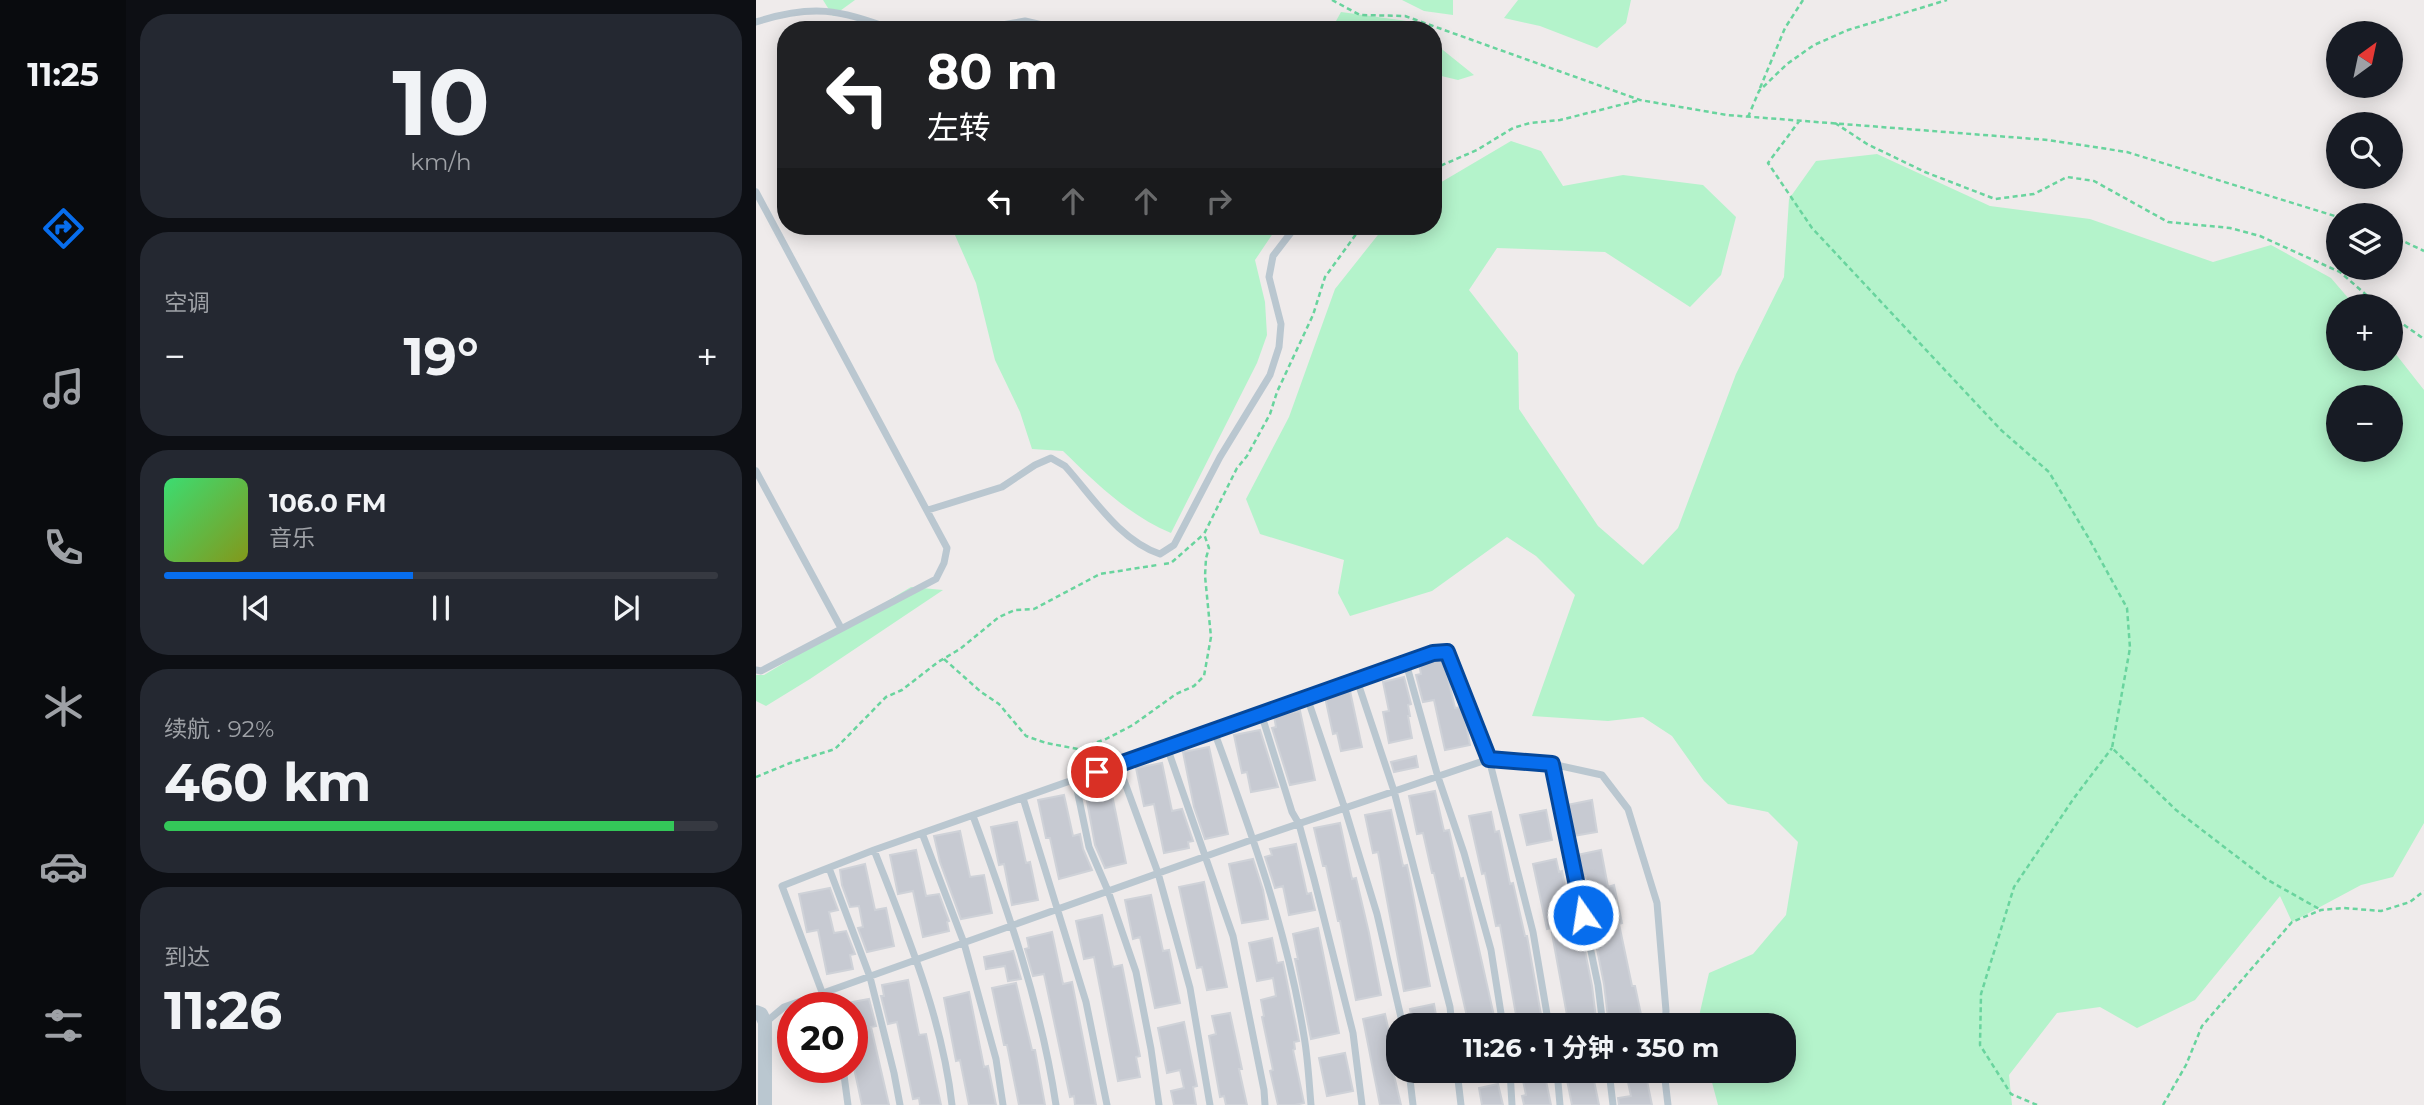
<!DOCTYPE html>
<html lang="zh">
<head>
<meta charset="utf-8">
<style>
	body { margin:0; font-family:Montserrat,"Noto Sans SC",sans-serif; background:#242831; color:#f1f3f6; height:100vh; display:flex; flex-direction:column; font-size:26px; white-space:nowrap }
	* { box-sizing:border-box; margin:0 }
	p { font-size:23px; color:#9ea1a6 }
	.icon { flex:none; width:38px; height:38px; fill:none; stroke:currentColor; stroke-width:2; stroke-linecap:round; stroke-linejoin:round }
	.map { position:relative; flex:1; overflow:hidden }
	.sheet { display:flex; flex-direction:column; gap:14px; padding:14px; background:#0d0f14; width:630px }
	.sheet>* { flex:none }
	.top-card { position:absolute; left:21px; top:21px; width:665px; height:214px; border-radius:28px; box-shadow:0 4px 18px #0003; background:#202124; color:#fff; overflow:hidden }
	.needle { width:46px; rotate:33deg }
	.controls { position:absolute; left:1570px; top:21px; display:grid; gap:14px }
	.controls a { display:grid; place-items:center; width:77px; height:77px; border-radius:50%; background:#171b24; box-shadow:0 4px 18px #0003; font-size:35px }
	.speed { position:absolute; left:21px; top:992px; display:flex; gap:14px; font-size:35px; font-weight:700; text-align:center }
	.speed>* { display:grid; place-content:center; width:91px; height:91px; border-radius:50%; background:#171b24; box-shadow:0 4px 18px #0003; line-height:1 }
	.speed .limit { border:10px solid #d22; background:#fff; color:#111 }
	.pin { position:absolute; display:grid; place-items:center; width:60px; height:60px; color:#fff; margin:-30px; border:4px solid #fff; border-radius:50%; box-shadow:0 2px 7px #0007 }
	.me { position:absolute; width:77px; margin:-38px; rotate:347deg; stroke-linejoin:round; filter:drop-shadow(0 0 5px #0008) }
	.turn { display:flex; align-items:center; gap:24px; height:147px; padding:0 35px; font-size:32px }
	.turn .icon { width:91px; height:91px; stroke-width:2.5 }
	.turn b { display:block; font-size:49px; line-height:60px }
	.lanes { display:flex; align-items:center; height:66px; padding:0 35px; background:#0003; justify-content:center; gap:35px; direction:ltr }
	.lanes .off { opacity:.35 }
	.big { font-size:52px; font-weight:700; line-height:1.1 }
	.sheet .tile { flex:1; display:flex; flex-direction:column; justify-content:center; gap:10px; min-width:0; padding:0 24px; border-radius:28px; background:#242831 }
	.sheet .dial { align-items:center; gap:0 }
	.dial b { font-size:91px; line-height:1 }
	.song { display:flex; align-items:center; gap:21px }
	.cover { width:84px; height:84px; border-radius:10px; background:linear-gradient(135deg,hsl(140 70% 55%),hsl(70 70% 35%)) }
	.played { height:7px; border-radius:4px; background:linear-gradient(90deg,#076ded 45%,#363941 45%) }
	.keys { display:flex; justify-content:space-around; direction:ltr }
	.heat { display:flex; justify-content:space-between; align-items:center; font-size:38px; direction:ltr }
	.charge { height:10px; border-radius:5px; background:linear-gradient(90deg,#34c759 92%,#363941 0) }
	.trip { position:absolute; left:630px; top:1013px; width:410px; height:70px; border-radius:28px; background:#171b24; box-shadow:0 4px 18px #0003; font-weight:700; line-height:70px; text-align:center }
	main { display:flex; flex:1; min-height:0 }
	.dock { display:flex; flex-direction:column; width:126px; justify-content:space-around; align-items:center; background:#090b0e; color:#9ea1a6 }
	.dock .icon { width:49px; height:49px }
	.dock .current { color:#076ded }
	.dock b { font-size:32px; color:#f1f3f6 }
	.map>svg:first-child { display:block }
</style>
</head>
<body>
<main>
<nav class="dock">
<b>11:25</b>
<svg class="icon current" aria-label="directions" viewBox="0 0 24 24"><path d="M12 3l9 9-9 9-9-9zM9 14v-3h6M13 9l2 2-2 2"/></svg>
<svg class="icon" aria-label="music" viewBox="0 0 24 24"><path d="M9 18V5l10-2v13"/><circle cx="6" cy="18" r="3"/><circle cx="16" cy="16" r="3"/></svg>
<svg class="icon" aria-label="phone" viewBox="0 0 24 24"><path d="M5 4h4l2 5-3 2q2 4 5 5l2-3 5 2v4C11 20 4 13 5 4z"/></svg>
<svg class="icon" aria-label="climate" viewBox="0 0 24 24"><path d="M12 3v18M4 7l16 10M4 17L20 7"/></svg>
<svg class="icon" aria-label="car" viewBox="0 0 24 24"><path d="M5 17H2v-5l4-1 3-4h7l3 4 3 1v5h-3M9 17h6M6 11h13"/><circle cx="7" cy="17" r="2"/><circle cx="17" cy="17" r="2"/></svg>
<svg class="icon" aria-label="filters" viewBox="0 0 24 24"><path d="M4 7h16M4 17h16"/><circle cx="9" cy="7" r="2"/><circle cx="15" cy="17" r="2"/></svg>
</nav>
<section class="sheet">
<div class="tile dial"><b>10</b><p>km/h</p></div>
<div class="tile"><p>空调</p>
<div class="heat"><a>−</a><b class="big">19°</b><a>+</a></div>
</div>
<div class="tile">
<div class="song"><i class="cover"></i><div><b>106.0 FM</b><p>音乐</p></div></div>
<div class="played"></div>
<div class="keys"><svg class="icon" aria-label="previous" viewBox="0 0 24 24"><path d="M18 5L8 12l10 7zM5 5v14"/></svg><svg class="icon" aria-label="pause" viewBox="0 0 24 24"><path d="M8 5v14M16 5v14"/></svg><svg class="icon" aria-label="next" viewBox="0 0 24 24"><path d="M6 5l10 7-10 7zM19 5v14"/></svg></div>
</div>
<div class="tile"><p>续航 · 92%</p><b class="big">460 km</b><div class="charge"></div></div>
<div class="tile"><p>到达</p><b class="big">11:26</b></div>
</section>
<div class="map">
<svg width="1668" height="1105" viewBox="0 0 1668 1105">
	<rect width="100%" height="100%" fill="#efebeb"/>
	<!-- green -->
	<path fill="#b4f3cb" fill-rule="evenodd" d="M67,0h32l-22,16z
		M646,0h51v15l-29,-4z
		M762,0h113l-5,23 -29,25 -57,-22 -36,-8z
		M585,12l66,9 11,9h-87z
		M677,42l41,33 -16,5 -25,-6z
		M755,141l30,10 22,35 60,-11 80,10 33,32 -15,58 -31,32 -85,-55 -108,-4 -28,42 49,63 1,56 79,117 45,39 35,-37 58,-154 48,-97 5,-78 27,-38 61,-7 113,52 100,13 123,43 58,-17 60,33 24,28h-17v53h52l1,-11 33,42v433l-31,54 -32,8 -69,37 -12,-26 -85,104 -58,28 -37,-21 -43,6 -48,62 3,30h-294l-9,-34h74v-45l-86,-1 12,-52 44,-19 33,-39 12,-73 -30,-30 -40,-8 -24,-23 -32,-45 -29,-19 -35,4 -76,-5 43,-121 -39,-39 -29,-19 -75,54 -82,25 -12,-23 6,-33 -84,-26 -14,-35 43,-82 46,-128 50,-63h48v-39zM1582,397h52v53h-52z
		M195,226h327l-23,34 10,42 2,33 -10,28 -86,170c-43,-18 -75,-50 -108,-82l-31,-2 -12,-37 -25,-52 -19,-77z
		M155,587l32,3 -133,89 -44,27 -10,-5v-26h8z"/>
	<!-- building -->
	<path fill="#c7cad2" stroke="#cfd2d8" stroke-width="2" d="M687,658l12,50 7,-1 1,2 7,36 -25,5 -11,-50 -11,2 -7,-27 5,-1 -2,-10z
		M648,677l7,27 -3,1 2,11h-2l4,22 -23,5 -6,-31 6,-1 -6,-29z
		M594,691l12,56 -21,4 -4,-18 -4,1 -8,-37z
		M544,711l15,69 -25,5 -18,-57 4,-1 -2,-11z
		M504,730l18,57 -27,5 -4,-20 -5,1 -8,-38z
		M453,747l19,87 -23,5 -11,-32 -11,-55z
		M660,756l2,11 -24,5 -3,-10z
		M406,763l10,48 10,-2 11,32 -5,1 1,6 -25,5 -10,-49 -10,2 -8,-38z
		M354,785l16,78 -21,5 -10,-23 -10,-55z
		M679,791l9,40 5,-1 11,49 3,-1 31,138 -26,5 -34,-148h-2l-9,-40 -6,1 -8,-38z
		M308,795l9,41 7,-2 3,15 9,21 -33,9 -9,-41h-4l-8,-38z
		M836,800l5,32 -24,4 -6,-31z
		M635,810l12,56 4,-1 3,14 20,107 -26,5 -26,-139 -5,1 -8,-38z
		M790,810l6,30 -25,5 -7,-30z
		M735,812l4,20 4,-1 11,53 3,-1 12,53h2l16,90h-25l-18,-101 -4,1 -11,-53 -3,1 -13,-58z
		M261,822l9,41 4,-1 8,38 -26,5 -8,-41 -5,1 -8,-38z
		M584,823l12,56 4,-1 13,55 12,62 -25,5 -16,-79h-2l-12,-55h-3l-9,-38z
		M204,831l10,46 14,-2 8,38 -31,6 -21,-57 -6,-26z
		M540,844l11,50 4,-1 4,17 -26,5 -6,-29 -8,2 -10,-31 7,-2 -2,-6z
		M160,850l10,46 13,-2 10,27 -2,1 2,9 -26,6 -10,-46 -15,3 -8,-39z
		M845,850l7,37 6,-2 8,38 -3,1 13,62h3l8,38 -34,2 -5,-42 -11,-55 3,-1 -10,-52 -4,1 -5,-22z
		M497,859l10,31 5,29 -26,4 -13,-59z
		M800,859l3,13 3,-1 12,61 7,-1 11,55 5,40h-28l-18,-98 -4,1 -14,-65z
		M109,864l10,46 11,-2 8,38 -27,6 -9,-24 5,-1 -4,-21 -9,1 -8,-22 -2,-15z
		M448,882l23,105 -20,3 -5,-23 -5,1 -18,-81z
		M74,888l8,22 -9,2 5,21 12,-2 9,23 -5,1 3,14 -26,5 -9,-44 -11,2 -8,-38z
		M395,895l12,56 6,-1 11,53 -25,5 -15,-71 -7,2 -8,-39z
		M346,915l11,52 9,-2 18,91 -4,1 4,20 -22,4 -24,-124 -10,2 -8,-38z
		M562,928l21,105 -28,6 -16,-80h3l-5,-25z
		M296,932l11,52 9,-2 24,123h-21l-1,-9 -4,1 -26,-123 -11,2 -8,-27 4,-1 -2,-10z
		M516,938l5,25 6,-1 16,79 -5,1 1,7 -2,1 11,53 -9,2h-17l-8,-34 3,-1 -11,-53 2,-1 -3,-16 15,-4 -3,-18 -16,3 -8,-38z
		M257,951l8,28 -13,2 -3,-15 -19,3 -2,-12z
		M152,980l11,55 7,-1 15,71h-21l-1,-7 -6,1 -16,-77 -9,2 -7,-28h3l-2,-11z
		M260,983l16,67h3l10,55h-26l-12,-60h-3l-12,-57z
		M213,992l15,75 4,-1 8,39h-27l-9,-45 -4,1 -12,-63z
		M113,999l7,27 -5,1 18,78h-27l-10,-46v-57z
		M678,1004l4,22h-25l-3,-17z
		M474,1013l12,56h-3l8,36h-21l-2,-9 -4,1 -11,-61 7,-2 -4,-18z
		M629,1014l4,18 4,-1 5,26v13l-5,1 8,34h-21l-17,-86z
		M428,1022l13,64 -4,1 3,18h-22l-3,-14 13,-3 -4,-18 -13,3 -9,-45z
		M589,1053l8,38 -26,5 -8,-38z
		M765,1071h23l7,34h-27l-2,-9 4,-1z
		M817,1071h19l7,34h-27l-6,-30 8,-1z
		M878,1071h11l7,34h-33l-1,-7 13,-2 -5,-23z
		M742,1084l5,21h-21l-3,-17z"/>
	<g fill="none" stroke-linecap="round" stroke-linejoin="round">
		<!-- path -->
		<path stroke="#69d49e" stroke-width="2.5" stroke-dasharray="5 3.5" stroke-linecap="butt" d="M576,0l28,15 45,1 235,84 87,15 321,25 79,12 211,65
			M1004,88l25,-60 18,-28
			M992,117l11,-26 28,-27 27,-19 34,-15 99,-30
			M1044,120l-32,43 44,65 189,202 48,42 39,65 39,71 3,40 -18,100 64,62 90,69 55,31
			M1079,123l32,21 58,28 70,27 39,-5 33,-17 27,4 74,41 62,6 30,8 80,36 39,34
			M677,169l44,-19 36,-22 17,-5 30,-3 80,-20
			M1634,235l34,16
			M1634,315l34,24
			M408,564l7,-1 33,-29
			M188,659l37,33 18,12 27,32 20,7 32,6 28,-10 27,-14 43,-31 18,-8 10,-10 7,-39 -6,-61 1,-18 3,-10 -5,-14 33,-66 10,-12 23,-42 7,-22 36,-77 12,-38 37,-51
			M0,777l34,-14 45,-14 51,-52 16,-7 36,-28 22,-13 39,-32 16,-7 19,-1 66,-35 57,-9
			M1281,1105l-26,-11 -31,-49 1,-51 33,-107 60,-89 38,-50
			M1407,1105l23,-40 16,-39 90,-104 29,-12 23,-2 37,3 29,-9 14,-11"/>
		<!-- lane -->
		<path stroke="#bac7d0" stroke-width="7" d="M0,22c56,-18 84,-13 138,8
			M216,30l53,-9 39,9
			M0,192l191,356 -3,15 -8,16 -175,92 -5,-1
			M0,471l85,157
			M172,510l74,-23 33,-22 16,-7 14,8c28,31 54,74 95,88l14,-9 46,-88 50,-82 9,-28 2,-23 -12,-47 4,-21 23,-30
			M650,663l32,114 26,76 27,97 12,76
			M601,680l37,111 56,216 2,19
			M551,697l38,112 32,105 26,112
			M505,713l31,99 7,12 15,55 39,154 9,72
			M458,731c37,100 73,199 90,305 4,23 5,46 7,69
			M411,747l66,189 31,154 1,15
			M362,764l40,109 32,115 20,117
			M796,764l46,221 5,41
			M319,780l14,67 19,44 28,81 15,77 8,56
			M267,798l63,204 21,103
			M217,816c35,94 68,189 83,289
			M166,833l42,110 32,116 7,46
			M118,850c32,82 68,166 78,255
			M73,868l41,109 24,96 6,32
			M72,1008l-46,-122 92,-36 559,-197 14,-1 42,107 44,173 16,94
			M10,1022l18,-15 470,-168 235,-80 54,3 59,13 26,34 29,94 9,108 -1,15
			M87,1068l5,37
			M653,1071l4,34
			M701,1071l4,34
			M754,1071l2,34
			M801,1071l3,34
			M853,1071l4,34
			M908,1071l4,34"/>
		<!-- street -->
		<path stroke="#bac7d0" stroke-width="14" d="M0,1012l5,2 4,8v83"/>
	</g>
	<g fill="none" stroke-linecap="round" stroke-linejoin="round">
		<defs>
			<path id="route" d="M341,772l336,-119 14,-1 42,107 63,5 31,151"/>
		</defs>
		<!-- route casing -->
		<use href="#route" stroke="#05479a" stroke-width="18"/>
		<!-- route -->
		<use href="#route" stroke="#076ded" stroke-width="12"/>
	</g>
</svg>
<div class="controls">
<a><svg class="needle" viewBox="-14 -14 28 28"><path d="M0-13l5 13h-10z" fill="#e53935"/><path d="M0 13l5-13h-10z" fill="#9ea1a6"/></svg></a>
<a><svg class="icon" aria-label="search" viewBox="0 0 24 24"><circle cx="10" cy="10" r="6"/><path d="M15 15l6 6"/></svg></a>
<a><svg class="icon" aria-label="layers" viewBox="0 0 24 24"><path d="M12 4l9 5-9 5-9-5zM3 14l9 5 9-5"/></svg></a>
<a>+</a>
<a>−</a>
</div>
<div class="speed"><div class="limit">20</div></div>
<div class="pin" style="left:341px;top:772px;background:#d93025"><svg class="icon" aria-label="arrive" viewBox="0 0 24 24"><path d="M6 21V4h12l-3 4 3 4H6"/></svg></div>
<svg class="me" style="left:827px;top:915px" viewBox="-20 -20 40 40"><circle r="17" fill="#076ded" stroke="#fff" stroke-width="3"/><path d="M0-11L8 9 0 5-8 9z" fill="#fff"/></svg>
<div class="trip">11:26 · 1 分钟 · 350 m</div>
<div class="top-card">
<div class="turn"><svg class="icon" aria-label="left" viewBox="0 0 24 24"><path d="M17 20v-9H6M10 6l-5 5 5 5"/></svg><div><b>80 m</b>左转</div></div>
<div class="lanes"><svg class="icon" aria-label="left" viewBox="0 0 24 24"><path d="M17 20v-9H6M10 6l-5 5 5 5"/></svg><svg class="icon off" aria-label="ahead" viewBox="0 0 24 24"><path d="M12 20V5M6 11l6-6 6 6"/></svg><svg class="icon off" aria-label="ahead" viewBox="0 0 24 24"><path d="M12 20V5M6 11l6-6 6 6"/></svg><svg class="icon off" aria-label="right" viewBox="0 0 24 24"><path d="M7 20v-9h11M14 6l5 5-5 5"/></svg></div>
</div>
</div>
</main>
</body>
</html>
